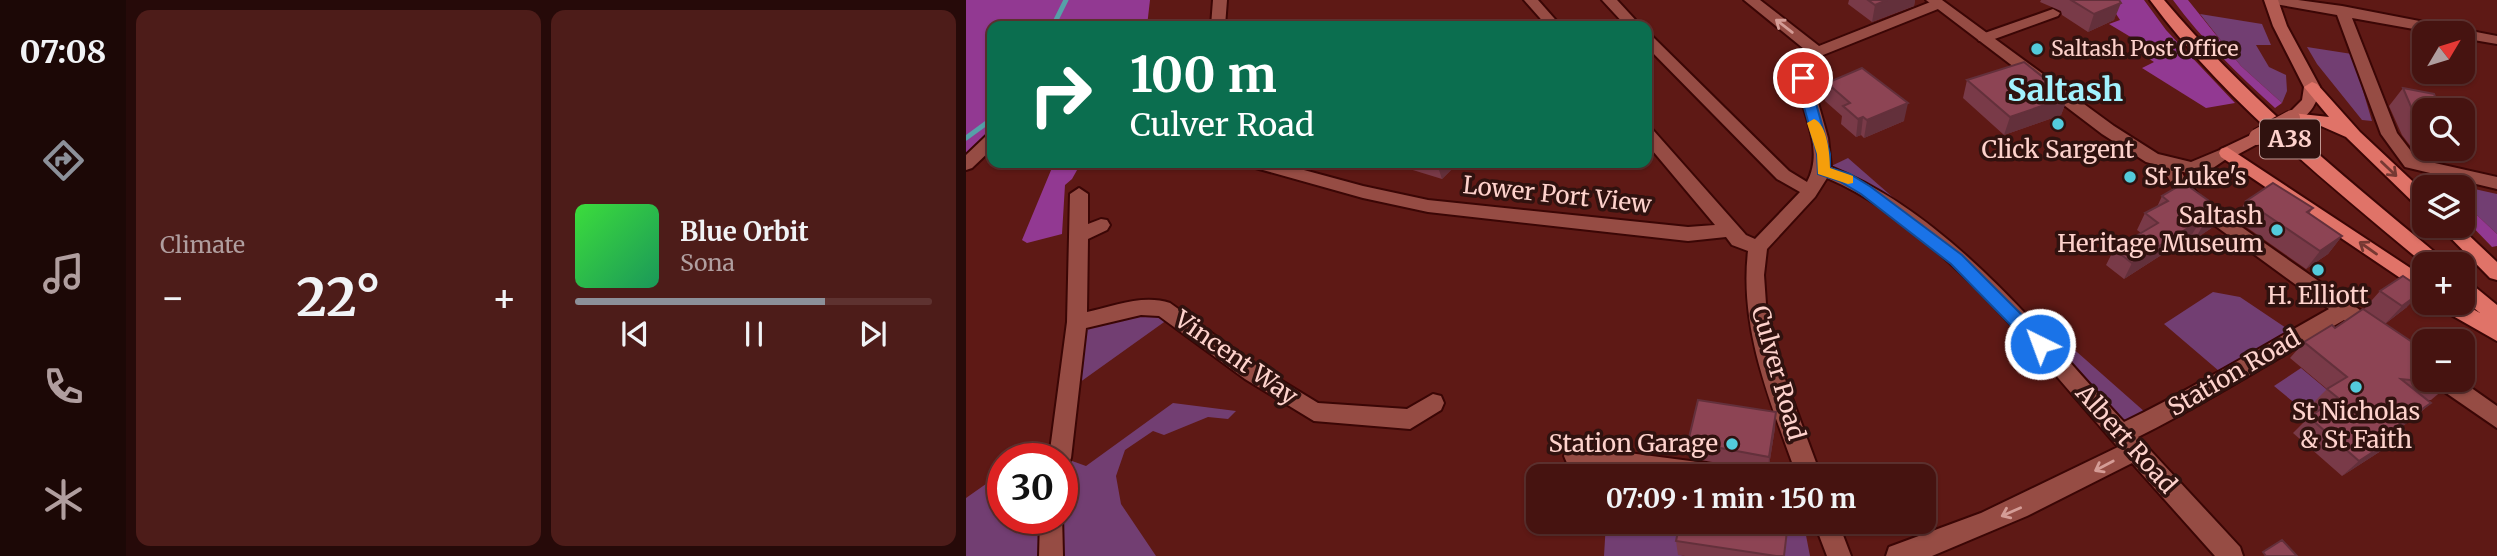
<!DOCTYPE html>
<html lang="en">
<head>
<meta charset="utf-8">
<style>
	body { margin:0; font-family:Merriweather,serif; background:#4d1c19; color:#f1f3f6; height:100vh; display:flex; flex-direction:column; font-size:26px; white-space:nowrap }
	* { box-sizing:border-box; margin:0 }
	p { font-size:23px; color:#b09e9f }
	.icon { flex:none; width:38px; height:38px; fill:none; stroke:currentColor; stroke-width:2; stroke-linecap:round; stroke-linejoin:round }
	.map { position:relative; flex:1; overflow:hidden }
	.panel { display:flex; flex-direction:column; gap:10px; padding:10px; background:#260a09; width:840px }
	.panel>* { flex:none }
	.banner { position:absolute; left:21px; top:21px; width:665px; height:147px; border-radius:14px; box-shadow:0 2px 5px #0004,0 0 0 2px #5e3230; background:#0b6e4f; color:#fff; overflow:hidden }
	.needle { width:46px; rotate:52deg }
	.controls { position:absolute; left:1446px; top:21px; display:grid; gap:14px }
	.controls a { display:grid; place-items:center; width:63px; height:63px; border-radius:14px; background:#461310; box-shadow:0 2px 5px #0004,0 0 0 2px #5e3230; font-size:35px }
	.speed { position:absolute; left:21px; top:443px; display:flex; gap:14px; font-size:35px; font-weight:700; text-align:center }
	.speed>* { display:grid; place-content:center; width:91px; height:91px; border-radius:50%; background:#461310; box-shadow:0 2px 5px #0004,0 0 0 2px #5e3230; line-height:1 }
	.speed .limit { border:10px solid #d22; background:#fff; color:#111 }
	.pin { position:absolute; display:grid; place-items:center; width:60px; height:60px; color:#fff; margin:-30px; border:4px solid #fff; border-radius:50%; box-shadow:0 2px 7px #0007 }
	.me { position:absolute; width:77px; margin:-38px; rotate:318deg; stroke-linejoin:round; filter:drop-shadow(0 0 5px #0008) }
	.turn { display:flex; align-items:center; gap:24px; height:147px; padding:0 28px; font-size:32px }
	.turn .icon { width:91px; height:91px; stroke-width:2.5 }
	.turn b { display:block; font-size:49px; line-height:60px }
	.big { font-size:52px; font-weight:700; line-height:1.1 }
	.panel .widget { flex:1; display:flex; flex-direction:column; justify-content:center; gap:10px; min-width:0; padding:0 24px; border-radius:14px; background:#4d1c19 }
	.song { display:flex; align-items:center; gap:21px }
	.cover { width:84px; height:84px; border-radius:10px; background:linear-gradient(135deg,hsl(120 70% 55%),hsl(150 70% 35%)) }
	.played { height:7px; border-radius:4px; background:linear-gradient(90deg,#8c9099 70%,#5e3230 70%) }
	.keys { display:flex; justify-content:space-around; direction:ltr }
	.heat { display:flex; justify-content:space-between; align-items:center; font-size:38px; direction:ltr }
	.panel .tiles { flex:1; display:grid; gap:10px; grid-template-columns:repeat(2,1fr) }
	.trip { position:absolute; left:560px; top:464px; width:410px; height:70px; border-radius:14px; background:#461310; box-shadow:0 2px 5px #0004,0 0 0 2px #5e3230; font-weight:700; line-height:70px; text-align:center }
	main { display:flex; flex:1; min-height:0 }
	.menu { display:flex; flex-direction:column; width:126px; justify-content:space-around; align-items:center; background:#1c0806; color:#b09e9f }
	.menu .icon { width:49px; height:49px }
	.menu .selected { color:#8c9099 }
	.menu b { font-size:32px; color:#f1f3f6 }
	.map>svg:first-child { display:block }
</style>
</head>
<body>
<main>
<nav class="menu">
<b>07:08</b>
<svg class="icon selected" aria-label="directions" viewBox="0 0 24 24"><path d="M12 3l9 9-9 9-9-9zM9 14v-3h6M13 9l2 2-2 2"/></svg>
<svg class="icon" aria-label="music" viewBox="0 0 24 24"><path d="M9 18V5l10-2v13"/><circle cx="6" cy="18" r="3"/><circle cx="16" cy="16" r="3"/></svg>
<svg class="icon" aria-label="phone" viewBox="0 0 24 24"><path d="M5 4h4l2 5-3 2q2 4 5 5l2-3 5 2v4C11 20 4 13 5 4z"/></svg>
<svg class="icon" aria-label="climate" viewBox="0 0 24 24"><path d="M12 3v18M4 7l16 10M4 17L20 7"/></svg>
</nav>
<section class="panel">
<div class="tiles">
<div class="widget"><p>Climate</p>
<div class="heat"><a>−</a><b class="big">22°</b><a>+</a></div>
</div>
<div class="widget">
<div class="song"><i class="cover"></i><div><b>Blue Orbit</b><p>Sona</p></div></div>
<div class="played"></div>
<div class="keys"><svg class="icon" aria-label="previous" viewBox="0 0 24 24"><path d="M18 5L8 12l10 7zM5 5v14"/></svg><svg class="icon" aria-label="pause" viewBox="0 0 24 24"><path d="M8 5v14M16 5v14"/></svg><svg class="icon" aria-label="next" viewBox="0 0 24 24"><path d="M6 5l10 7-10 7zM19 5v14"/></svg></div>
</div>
</div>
</section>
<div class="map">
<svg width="1531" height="556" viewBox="0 0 1531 556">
	<rect width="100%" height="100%" fill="#5e1915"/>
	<!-- green -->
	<path fill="#723e72" d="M1234,14l62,10 9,21h-15l13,22 17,8 1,16 -5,12 -41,-37z
		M1341,47l45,7 20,67 -10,-1 -45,-56z
		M882,158l48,42 -9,5 -64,-35z
		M1467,169l7,1 12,14 45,10v40l-35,-33v-14h-13z
		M1247,292l27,5 58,39 -72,41 -62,-53z
		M157,311l51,4 -105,75 8,-68z
		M1077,322l111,98 -32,14 -96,-105z
		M1335,368l30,25 -28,17 -29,-24z
		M207,403l63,8 -8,8 -20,-2 -44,18 -11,-4 -28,19 -9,26 5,28 35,52h-190v-58l37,-26v46h59v-60h-40l7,-5 32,4 25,9z
		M640,522h79l-7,32 6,2h-80z
		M822,522l16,3 6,31h-26z"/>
	<!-- forest -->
	<path fill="#923992" d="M0,0h184l-3,26h-155v114l-26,24z
		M1141,0h37l22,30 69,73 -29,5 -64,-40 12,-6 -22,-14 7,-6 -30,-18 11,-4z
		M1207,0h15l53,66 41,37 -7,5c-37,-34 -73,-68 -102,-108z
		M88,163h27l-9,16 -7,6 -3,49 -35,9 -5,-3z
		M1496,201l35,33v12l-5,1 -30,-31z"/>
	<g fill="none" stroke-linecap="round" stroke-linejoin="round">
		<!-- stream -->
		<path stroke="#56a0a8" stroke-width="5" d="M87,26l13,-26
			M0,138l26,-19"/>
		<defs>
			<path id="minor" d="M247,0h14l-2,26h-14z
				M558,0h14l23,26h-14z
				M636,0h15l24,26h-15z
				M778,0h16l59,46 114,-45h10v6l-120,48 -12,23 17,60 3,29c118,47 208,163 293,255 70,-34 137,-75 205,-113l-138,-101 -17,-20 -13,-23 2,-4h12l11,19 17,20 177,124 3,6 -3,6 -7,2 -29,-18c-69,39 -135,82 -206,117l102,110 3,9h-28l-83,-93 -105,53 -95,40h-46l3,-9 92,-34 137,-66c-78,-88 -181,-223 -291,-269l-12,19 -48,52 -3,26 2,29 13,59 42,113h-24c-26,-73 -58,-146 -49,-225l-16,-6 -6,-8 -38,4 -260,-29 -65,-14 -111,-31 -2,-4h28l85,23 65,14 260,27 27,-2 -68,-81v-15l6,1 93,105 9,4 45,-47 -23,-13 -130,-132v-12l5,1 137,135 18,11c18,-33 -5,-71 -12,-104l14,-25z
				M1302,0h30l44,6 155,30v8l-35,-6v-5h-26l-84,-15 45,115 20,26 80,18v12l-92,-22 -24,-33 -44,-119 -62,-11z
				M1087,9l7,4 -2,3 -69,25h-10l-2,-3 2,-3z
				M26,135v14l-20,19 -6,2v-15l20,-19z
				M113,188l9,6v30l13,-5 6,1 3,5 -3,5 -19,9 -1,73c27,-6 56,-18 83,-9l89,64 59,36 89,6 26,-15 8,2 3,7 -3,7 -31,19 -96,-8 -69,-42 -86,-63 -18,-1 -55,13 -15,130 -3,7 -6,2v-9h-13l18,-136 3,-128z
				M1467,380h27l37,26v22l-61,-42z
				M609,446l146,19 8,4 4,7h-88l-70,-10 -8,-3 -3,-7 3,-7z
				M96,514l1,42h-24l1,-38h22z
				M848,522h24l13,34h-24z"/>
			<path id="tertiary" d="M960,0h16l172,126 44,28 33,8 36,-15 8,6 -22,15 -22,6 -45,-12 -44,-28z"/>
			<path id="secondary" d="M1298,0h14l9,26 33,61c-2,16 -11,31 -28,36l-8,-5 18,-18 2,-13 -31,-61z
				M1291,132l6,1 2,4 -2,4 -30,16h-12l-2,-4 2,-4z"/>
			<path id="trunk" d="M1184,0h14c83,98 181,178 279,259l2,5h-21c-96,-81 -199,-162 -274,-264z
				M1346,82l5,2 43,48 64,60v17l-6,-2 -72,-70 -25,-11 -35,-4 -2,-4 2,-4 6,-1 37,4 -25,-30z
				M1261,147l197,130v17l-203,-137 -2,-4 2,-4z
				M1473,226h20l38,36v18l-7,-2z
				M1496,280l7,2 28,23v36l-58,-33 -3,-5h26l18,10 -18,-15z"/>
		</defs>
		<!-- minor casing -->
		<use href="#minor" stroke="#3a0605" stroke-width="4"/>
		<!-- tertiary casing -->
		<use href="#tertiary" stroke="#3a0605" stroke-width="4"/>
		<!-- secondary casing -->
		<use href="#secondary" stroke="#3a0605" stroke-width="4"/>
		<!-- trunk casing -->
		<use href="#trunk" stroke="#3a0605" stroke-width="4"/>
		<!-- minor -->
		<use href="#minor" fill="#964c44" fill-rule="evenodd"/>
		<!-- tertiary -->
		<use href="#tertiary" fill="#964c44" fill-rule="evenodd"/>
		<!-- secondary -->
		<use href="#secondary" fill="#b25b52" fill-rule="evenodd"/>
		<!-- trunk -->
		<use href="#trunk" fill="#e07368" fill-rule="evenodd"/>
		<defs>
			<path id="secondary-bridge" d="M1291,137l35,-19"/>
		</defs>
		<!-- secondary-bridge casing -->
		<use href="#secondary-bridge" stroke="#3a0605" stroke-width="18" stroke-linecap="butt"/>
		<!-- secondary-bridge -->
		<use href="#secondary-bridge" stroke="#b25b52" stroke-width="16"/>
	</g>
	<!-- wall -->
	<path fill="#793a48" d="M883,0h66l-1,6 -42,16 -24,-18z
		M1075,0h78l-5,20 -26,12 -26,-17 -1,-4 -21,-9z
		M1001,80l101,17 -7,18 -57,20 -41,-37z
		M861,83l77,38 -40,17 -3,-3 -5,2 -15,-13 1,-8 -17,-15z
		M1437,88l21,22v39h28l-11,13 -23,-6 -16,-21 -13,-29z
		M424,163h68l-16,16z
		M1196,196l51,31 -18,12 -4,-3 -67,43 -18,-14 8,-16 27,-16 -4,-3 8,-17 12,-6z
		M1280,201l67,7 -4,6 33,22 -14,18 -22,15 -71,-50z
		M1414,291l27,16 -22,17 -21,-15z
		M1369,328l115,56 -19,16h-5l5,3 -18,16 -12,8 4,4 -18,16 -45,29 -49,-43 16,-16 9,-6 -7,-6 16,-16 -37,-31 14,-16z
		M809,428l-7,44 -78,-14 -2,-16z
		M710,541l108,15h-99l-7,-1z"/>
	<!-- shaded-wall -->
	<path fill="#63303b" d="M921,0h28l-1,6 -42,16 3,-17z
		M1155,3l-7,17 -26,12 6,-18z
		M1102,97l-7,18 -57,20 6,-18z
		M942,103l-4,18 -40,17 3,-18z
		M897,117l-2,18 -5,2 2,-18z
		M476,163h16l-16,16 -4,-12z
		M1257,211l-10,16 -18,12 10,-17z
		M1235,220l-10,16 -67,43 8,-16z
		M1376,236l-14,18 -22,15 14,-18z
		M1458,290l-17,17 -22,17 17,-18z
		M1465,403l-18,16 -33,22 18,-16z
		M810,412l-1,16 -7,44 1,-15z
		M1439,431l-18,16 -45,29 17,-15z"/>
	<!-- building -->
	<path fill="#8d4454" stroke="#63303b" stroke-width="2" d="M902,0h19l-12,5z
		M1105,0h48l2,3 -27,11z
		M1058,62l44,35 -58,20 -43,-37z
		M896,68l46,35 -41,17 -4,-3 -5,2 -15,-13 7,-3 -23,-20z
		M1437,88l31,6 6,16h-16v17l-9,-11z
		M459,163h17l-4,4z
		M1218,183l39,28 -18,11 -4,-2 -69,43 -18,-14 44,-26 -13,-10 23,-12 -6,-5z
		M1307,183l40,25 -6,4 35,24 -22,15 -74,-50z
		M1437,276l21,14 -22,16 -22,-15z
		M1397,309l61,41v30h29l-3,4 -49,-5 30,24 -33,22 7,6 -46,30 -50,-44 29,-19 -11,-9 20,-12 -43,-35 28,-17 3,3z
		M732,400l78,12 -7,45 -81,-15z
		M714,522h108l-4,34h-8l-100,-15z
		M1316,540l15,16h-31l-3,-4z"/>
	<!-- one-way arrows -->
	<defs><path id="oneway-shaft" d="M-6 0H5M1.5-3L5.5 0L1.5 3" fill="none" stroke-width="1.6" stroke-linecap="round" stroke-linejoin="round" transform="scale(1.75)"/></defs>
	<g stroke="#d49c96">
		<use href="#oneway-shaft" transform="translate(818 26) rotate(-142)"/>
		<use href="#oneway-shaft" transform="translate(1138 466) rotate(152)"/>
		<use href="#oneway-shaft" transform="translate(1045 512) rotate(156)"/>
	</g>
	<g stroke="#763933">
		<use href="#oneway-shaft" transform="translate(1423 169) rotate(44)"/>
		<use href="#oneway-shaft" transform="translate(1402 248) rotate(-145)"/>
	</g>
	<!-- route -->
	<path fill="#1a73e8" stroke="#114b97" stroke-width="2" d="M837,74l6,4 21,76v14l20,6 21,13 91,68 85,85 2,4 -2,5h-13l-83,-85 -90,-70 -22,-13 -21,-7 -1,-20 -21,-76z"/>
	<!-- slow -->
	<path fill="#f59e0b" d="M848,119c13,5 16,35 16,49l23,8v7l-5,1 -30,-10 -1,-20 -10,-31z"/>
	<!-- markers -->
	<g fill="#53cbdb" stroke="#30120f" stroke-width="2.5">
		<circle cx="1071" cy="49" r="7"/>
		<circle cx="1092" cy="124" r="7"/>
		<circle cx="1164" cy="177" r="7"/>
		<circle cx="1311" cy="230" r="7"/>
		<circle cx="1352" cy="270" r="7"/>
		<circle cx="1390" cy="387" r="7"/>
		<circle cx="766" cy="444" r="7"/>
	</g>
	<g text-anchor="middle" stroke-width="7" stroke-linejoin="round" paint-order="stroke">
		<!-- far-poi labels -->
		<g font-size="21" fill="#fed2cc" stroke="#30120f" text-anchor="start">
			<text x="1085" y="56">Saltash Post Office</text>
		</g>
		<!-- shield labels -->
		<rect fill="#30120f" stroke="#c09893" stroke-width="2" x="1294" y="119.5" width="60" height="39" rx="5"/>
		<g font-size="23" font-weight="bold" fill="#fed2cc">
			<text x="1324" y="147">A38</text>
		</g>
		<!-- poi labels -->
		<g font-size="24" fill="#fed2cc" stroke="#30120f">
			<text x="1092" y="158">Click Sargent</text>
			<text x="1178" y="185" text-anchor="start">St Luke's</text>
			<text x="1297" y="224" text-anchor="end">Saltash<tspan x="1297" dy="28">Heritage Museum</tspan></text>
			<text x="1352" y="304">H. Elliott</text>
			<text x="1390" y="420">St Nicholas<tspan x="1390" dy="28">&amp; St Faith</tspan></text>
			<text x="752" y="452" text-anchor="end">Station Garage</text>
		</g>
		<!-- street labels -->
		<g font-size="24" fill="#fed2cc" stroke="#30120f">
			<text transform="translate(591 195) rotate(6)" y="8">Lower Port View</text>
			<text transform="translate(270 358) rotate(35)" y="8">Vincent Way</text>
			<text transform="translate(812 373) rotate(74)" y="8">Culver Road</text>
			<text transform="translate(1268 373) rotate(-30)" y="8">Station Road</text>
			<text transform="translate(1160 439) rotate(48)" y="8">Albert Road</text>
		</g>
		<!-- district labels -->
		<g font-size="32" font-weight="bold" fill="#a1f2fe" stroke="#30120f">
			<text x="1099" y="101">Saltash</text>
		</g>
	</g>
</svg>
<div class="controls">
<a><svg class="needle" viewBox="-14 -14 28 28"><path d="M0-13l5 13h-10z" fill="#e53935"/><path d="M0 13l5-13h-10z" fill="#b09e9f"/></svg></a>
<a><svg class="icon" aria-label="search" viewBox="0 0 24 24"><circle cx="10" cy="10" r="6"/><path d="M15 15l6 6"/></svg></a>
<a><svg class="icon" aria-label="layers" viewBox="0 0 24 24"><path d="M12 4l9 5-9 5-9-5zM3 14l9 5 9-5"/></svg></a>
<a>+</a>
<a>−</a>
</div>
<div class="speed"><div class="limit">30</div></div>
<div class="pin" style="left:837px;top:78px;background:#d93025"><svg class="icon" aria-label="arrive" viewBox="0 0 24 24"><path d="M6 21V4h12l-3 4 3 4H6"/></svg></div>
<svg class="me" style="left:1074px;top:344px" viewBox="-20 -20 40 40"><circle r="17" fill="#1a73e8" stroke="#fff" stroke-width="3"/><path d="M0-11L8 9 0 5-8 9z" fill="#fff"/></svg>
<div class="trip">07:09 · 1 min · 150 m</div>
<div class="banner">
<div class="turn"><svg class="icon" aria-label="right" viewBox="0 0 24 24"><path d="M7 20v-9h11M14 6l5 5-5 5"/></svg><div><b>100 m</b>Culver Road</div></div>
</div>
</div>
</main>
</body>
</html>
